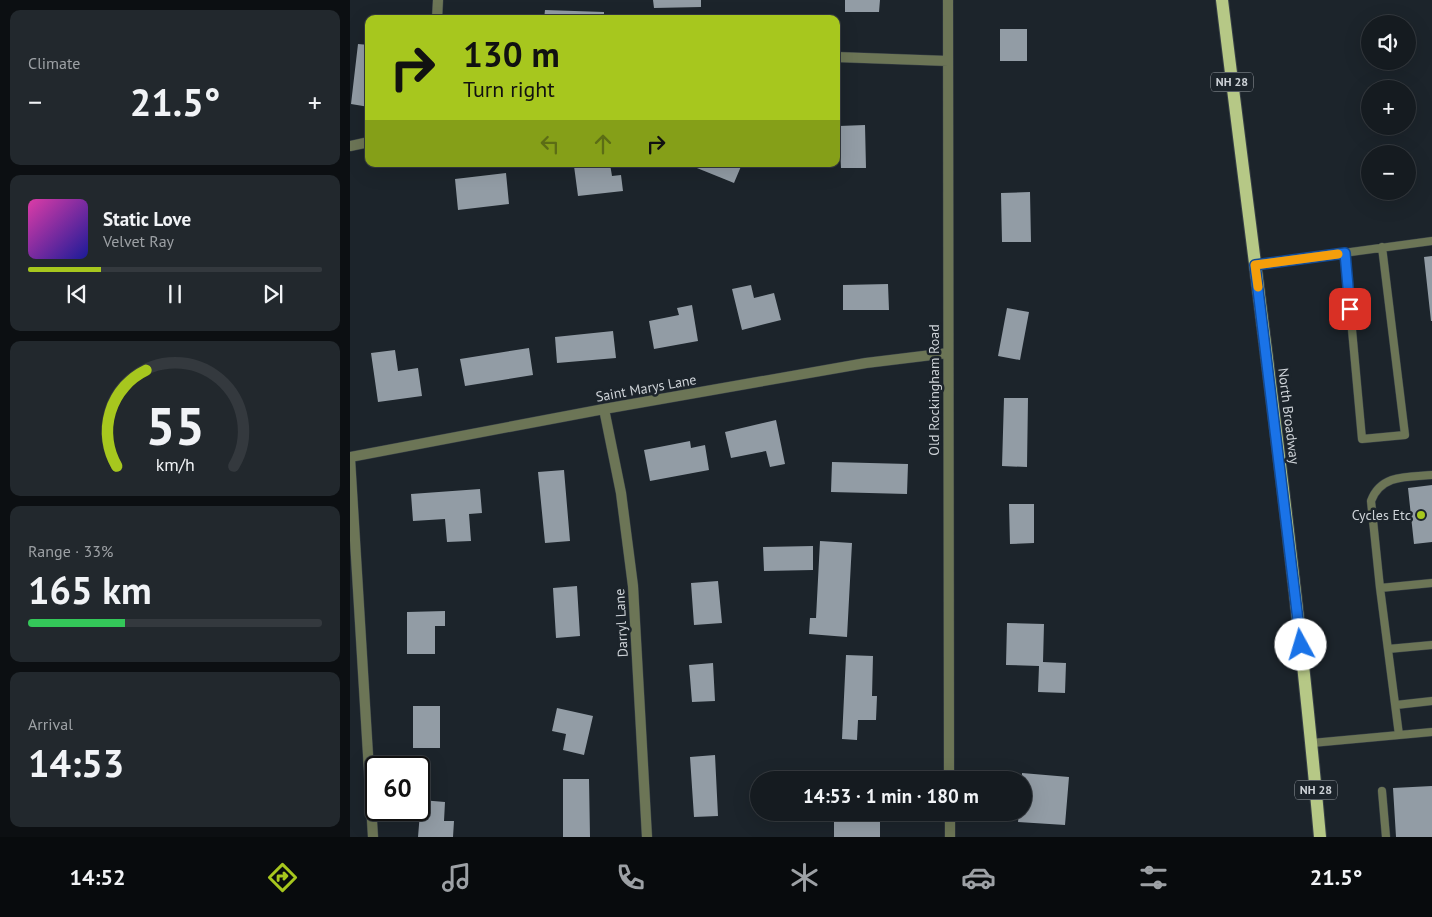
<!DOCTYPE html>
<html lang="en">
<head>
<meta charset="utf-8">
<style>
	body { margin:0; font-family:"PT Sans",sans-serif; background:#22282d; color:#f1f3f6; height:100vh; display:flex; flex-direction:column; font-size:19px; white-space:nowrap }
	* { box-sizing:border-box; margin:0 }
	p { font-size:16px; color:#9da1a5 }
	.icon { flex:none; width:28px; height:28px; fill:none; stroke:currentColor; stroke-width:2; stroke-linecap:round; stroke-linejoin:round }
	.map { position:relative; flex:1; overflow:hidden }
	.side { display:flex; flex-direction:column; gap:10px; padding:10px; background:#0c0f12; width:350px }
	.side>* { flex:none }
	.top-card { position:absolute; left:15px; top:15px; width:475px; height:152px; border-radius:10px; box-shadow:0 5px 20px #0002,0 0 0 1px #34393e; background:#a7c71e; color:#111; overflow:hidden }
	.controls { position:absolute; left:1011px; top:15px; display:grid; gap:10px }
	.controls a { display:grid; place-items:center; width:55px; height:55px; border-radius:50%; background:#151b20; box-shadow:0 5px 20px #0002,0 0 0 1px #34393e; font-size:25px }
	.speed { position:absolute; left:15px; top:756px; display:flex; gap:10px; font-size:25px; font-weight:700; text-align:center }
	.speed>* { display:grid; place-content:center; width:65px; height:65px; border-radius:50%; background:#151b20; box-shadow:0 5px 20px #0002,0 0 0 1px #34393e; line-height:1 }
	.speed .limit { border:2px solid #111; border-radius:8px; background:#fff; color:#111 }
	.pin { position:absolute; display:grid; place-items:center; width:42px; height:42px; color:#fff; margin:-21px; border-radius:10px; box-shadow:0 2px 8px #0006 }
	.me { position:absolute; width:55px; margin:-28px; rotate:354deg; stroke-linejoin:round; filter:drop-shadow(0 0 4px #0008) }
	.turn { display:flex; align-items:center; gap:18px; height:105px; padding:0 15px; font-size:22px }
	.turn .icon { width:65px; height:65px; stroke-width:2.5 }
	.turn b { display:block; font-size:35px; line-height:42px }
	.lanes { display:flex; align-items:center; height:48px; padding:0 15px; background:#0003; justify-content:center; gap:25px; direction:ltr }
	.lanes .off { opacity:.35 }
	.big { font-size:38px; font-weight:700; line-height:1.1 }
	.side .widget { flex:1; display:flex; flex-direction:column; justify-content:center; gap:8px; min-width:0; padding:0 18px; border-radius:10px; background:#22282d }
	.side .dial { align-items:center; gap:0 }
	.dial svg { height:130px; overflow:visible; fill:none; stroke:#34393e; stroke-width:7; stroke-linecap:round; text-anchor:middle }
	.dial text { fill:#f1f3f6; stroke:none }
	.song { display:flex; align-items:center; gap:15px }
	.cover { width:60px; height:60px; border-radius:8px; background:linear-gradient(135deg,hsl(320 70% 55%),hsl(240 70% 35%)) }
	.played { height:5px; border-radius:2px; background:linear-gradient(90deg,#a7c71e 25%,#34393e 25%) }
	.keys { display:flex; justify-content:space-around; direction:ltr }
	.heat { display:flex; justify-content:space-between; align-items:center; font-size:28px; direction:ltr }
	.charge { height:8px; border-radius:4px; background:linear-gradient(90deg,#34c759 33%,#34393e 0) }
	.trip { position:absolute; left:400px; top:771px; width:282px; height:50px; border-radius:25px; background:#151b20; box-shadow:0 5px 20px #0002,0 0 0 1px #34393e; font-weight:700; line-height:50px; text-align:center }
	.dock { display:flex; height:80px; justify-content:space-around; align-items:center; background:#080b0d; color:#9da1a5 }
	.dock .icon { width:35px; height:35px }
	.dock .current { color:#a7c71e }
	.dock b { font-size:22px; color:#f1f3f6 }
	main { display:flex; flex:1; min-height:0 }
	.map>svg:first-child { display:block }
</style>
</head>
<body>
<main>
<section class="side">
<div class="widget"><p>Climate</p>
<div class="heat"><a>−</a><b class="big">21.5°</b><a>+</a></div>
</div>
<div class="widget">
<div class="song"><i class="cover"></i><div><b>Static Love</b><p>Velvet Ray</p></div></div>
<div class="played"></div>
<div class="keys"><svg class="icon" aria-label="previous" viewBox="0 0 24 24"><path d="M18 5L8 12l10 7zM5 5v14"/></svg><svg class="icon" aria-label="pause" viewBox="0 0 24 24"><path d="M8 5v14M16 5v14"/></svg><svg class="icon" aria-label="next" viewBox="0 0 24 24"><path d="M6 5l10 7-10 7zM19 5v14"/></svg></div>
</div>
<div class="widget dial"><svg viewBox="0 0 100 80">
<path d="M14 69A42 42 0 1 1 86 69"/>
<path d="M14 69A42 42 0 0 1 32 10" stroke="#a7c71e"/>
<text x="50" y="56" font-size="32" font-weight="700">55</text>
<text x="50" y="72" font-size="11">km/h</text>
</svg></div>
<div class="widget"><p>Range · 33%</p><b class="big">165 km</b><div class="charge"></div></div>
<div class="widget"><p>Arrival</p><b class="big">14:53</b></div>
</section>
<div class="map">
<svg width="1082" height="837" viewBox="0 0 1082 837">
	<rect width="100%" height="100%" fill="#1c242b"/>
	<!-- building -->
	<path fill="#929ca5" d="M303,0h48v7l-47,1z
		M495,0h35l-1,12h-34z
		M195,10l59,2v7h-60z
		M650,29h27v32h-27z
		M8,44l11,1v62l-18,-3z
		M515,125l1,43h-25l-2,-42z
		M243,164h17l2,12 9,-1 2,16 -45,5 -4,-30z
		M337,164h55l-8,19z
		M156,173l3,31 -51,6 -3,-31z
		M680,192l1,50h-29l-1,-49z
		M1082,256v65h-1l-7,-64z
		M538,284l1,26h-46v-25z
		M401,285l3,13 20,-5 7,27 -39,10 -10,-41z
		M342,305l6,36 -44,8 -5,-28 30,-6 -2,-7z
		M657,308l22,4 -9,48 -22,-4z
		M263,331l3,27 -59,5 -2,-26z
		M179,348l4,27 -68,11 -5,-27z
		M45,350l3,21 20,-3 4,28 -44,6 -7,-49z
		M654,398h24l-1,69 -25,-1z
		M426,420l9,44 -15,3 -4,-16 -35,7 -6,-26z
		M340,441l1,7 14,-3 4,25 -59,11 -6,-31z
		M482,462l76,2 -1,30 -76,-2z
		M214,470l6,71 -25,2 -7,-71z
		M1082,485v57l-18,2 -6,-56z
		M130,489l2,24 -13,1 2,27 -24,1 -2,-23 -32,2 -2,-27z
		M659,504h25v39l-24,1z
		M470,541l32,2 -5,94 -38,-3 1,-16h6z
		M463,546v24l-49,1 -1,-24z
		M368,581l4,42 -28,2 -3,-42z
		M227,586l3,50 -24,2 -3,-50z
		M95,611v15h-10v28h-28v-42z
		M657,623l37,1 -1,38 23,1 -1,30 -27,-1 1,-26 -33,-1z
		M496,655l27,1 -1,40h5l-1,24h-18l-1,20 -15,-1z
		M363,663l2,38 -23,1 -3,-37z
		M63,706h27v42h-27z
		M207,708l36,8 -9,39 -21,-5 3,-16 -14,-3z
		M365,755l3,61 -24,1 -4,-60z
		M672,773l47,4 -4,48 -47,-3 1,-10h5v-32h-2z
		M213,779h26l1,58h-27z
		M1082,786v51h-36l-3,-49z
		M71,800l24,2 -1,19h10l-1,16h-35z
		M484,817l46,1v19h-46z"/>
	<g fill="none" stroke-linecap="round" stroke-linejoin="round">
		<defs>
			<path id="lane" d="M995,253l17,186 43,-4 -23,-188
				M905,265l177,-24
				M1030,588l52,-5
				M1038,649l44,-4
				M1046,705l36,-4
				M1049,735l-19,-147 -9,-87c10,-27 37,-24 61,-26
				M962,743l120,-11
				M1032,791l4,46"/>
			<path id="street" d="M598,0l1,780
				M87,19l1,-19
				M486,57l112,4
				M0,146l19,-4
				M254,409l17,84 12,93 14,251
				M0,457l254,-48 262,-46 82,-10
				M0,458l23,379
				M600,812v25"/>
			<path id="primary" d="M872,0c34,279 73,557 98,837"/>
		</defs>
		<!-- lane casing -->
		<use href="#lane" stroke="#384047" stroke-width="9"/>
		<!-- street casing -->
		<use href="#street" stroke="#384047" stroke-width="11"/>
		<!-- primary casing -->
		<use href="#primary" stroke="#384047" stroke-width="14"/>
		<!-- lane -->
		<use href="#lane" stroke="#6c7556" stroke-width="8"/>
		<!-- street -->
		<use href="#street" stroke="#6c7556" stroke-width="10"/>
		<!-- primary -->
		<use href="#primary" stroke="#b6c886" stroke-width="12"/>
	</g>
	<g fill="none" stroke-linecap="round" stroke-linejoin="round">
		<defs>
			<path id="route" d="M951,645l-46,-380 90,-12 5,56"/>
		</defs>
		<!-- route casing -->
		<use href="#route" stroke="#114b97" stroke-width="12"/>
		<!-- route -->
		<use href="#route" stroke="#1a73e8" stroke-width="9"/>
		<!-- slow -->
		<path stroke="#f59e0b" stroke-width="9" d="M908,287l-3,-22 83,-11"/>
	</g>
	<!-- markers -->
	<circle fill="#a7c71e" stroke="#1c242b" stroke-width="2" cx="1071" cy="515" r="5"/>
	<g text-anchor="middle" stroke-width="5" stroke-linejoin="round" paint-order="stroke">
		<!-- shield labels -->
		<g fill="#1c242b" stroke="#999ea4" stroke-width="1">
			<rect x="861" y="72.5" width="42" height="19" rx="4"/>
			<rect x="945" y="780.5" width="42" height="19" rx="4"/>
		</g>
		<g font-size="12" font-weight="bold" fill="#ced3d8">
			<text x="882" y="86">NH 28</text>
			<text x="966" y="794">NH 28</text>
		</g>
		<!-- street labels -->
		<g font-size="14" fill="#ced3d8" stroke="#1c242b">
			<text transform="translate(296 388) rotate(-10)" y="5">Saint Marys Lane</text>
			<text transform="translate(584 390) rotate(-90)" y="5">Old Rockingham Road</text>
			<text transform="translate(939 416) rotate(83)" y="5">North Broadway</text>
			<text transform="translate(271 623) rotate(-93)" y="5">Darryl Lane</text>
		</g>
		<!-- poi labels -->
		<g font-size="14" fill="#ced3d8" stroke="#1c242b" text-anchor="end">
			<text x="1061" y="520">Cycles Etc</text>
		</g>
	</g>
</svg>
<div class="controls">
<a><svg class="icon" aria-label="sound" viewBox="0 0 24 24"><path d="M4 9h4l5-4v14l-5-4H4zM17 9q2 3 0 6"/></svg></a>
<a>+</a>
<a>−</a>
</div>
<div class="speed"><div class="limit">60</div></div>
<div class="pin" style="left:1000px;top:309px;background:#d93025"><svg class="icon" aria-label="arrive" viewBox="0 0 24 24"><path d="M6 21V4h12l-3 4 3 4H6"/></svg></div>
<svg class="me" style="left:951px;top:645px" viewBox="-20 -20 40 40"><circle r="19" fill="#fff"/><path d="M0-13L10 11 0 6-10 11z" fill="#1a73e8"/></svg>
<div class="trip">14:53 · 1 min · 180 m</div>
<div class="top-card">
<div class="turn"><svg class="icon" aria-label="right" viewBox="0 0 24 24"><path d="M7 20v-9h11M14 6l5 5-5 5"/></svg><div><b>130 m</b>Turn right</div></div>
<div class="lanes"><svg class="icon off" aria-label="left" viewBox="0 0 24 24"><path d="M17 20v-9H6M10 6l-5 5 5 5"/></svg><svg class="icon off" aria-label="ahead" viewBox="0 0 24 24"><path d="M12 20V5M6 11l6-6 6 6"/></svg><svg class="icon" aria-label="right" viewBox="0 0 24 24"><path d="M7 20v-9h11M14 6l5 5-5 5"/></svg></div>
</div>
</div>
</main>
<nav class="dock">
<b>14:52</b>
<svg class="icon current" aria-label="directions" viewBox="0 0 24 24"><path d="M12 3l9 9-9 9-9-9zM9 14v-3h6M13 9l2 2-2 2"/></svg>
<svg class="icon" aria-label="music" viewBox="0 0 24 24"><path d="M9 18V5l10-2v13"/><circle cx="6" cy="18" r="3"/><circle cx="16" cy="16" r="3"/></svg>
<svg class="icon" aria-label="phone" viewBox="0 0 24 24"><path d="M5 4h4l2 5-3 2q2 4 5 5l2-3 5 2v4C11 20 4 13 5 4z"/></svg>
<svg class="icon" aria-label="climate" viewBox="0 0 24 24"><path d="M12 3v18M4 7l16 10M4 17L20 7"/></svg>
<svg class="icon" aria-label="car" viewBox="0 0 24 24"><path d="M5 17H2v-5l4-1 3-4h7l3 4 3 1v5h-3M9 17h6M6 11h13"/><circle cx="7" cy="17" r="2"/><circle cx="17" cy="17" r="2"/></svg>
<svg class="icon" aria-label="filters" viewBox="0 0 24 24"><path d="M4 7h16M4 17h16"/><circle cx="9" cy="7" r="2"/><circle cx="15" cy="17" r="2"/></svg>
<b>21.5°</b>
</nav>
</body>
</html>
